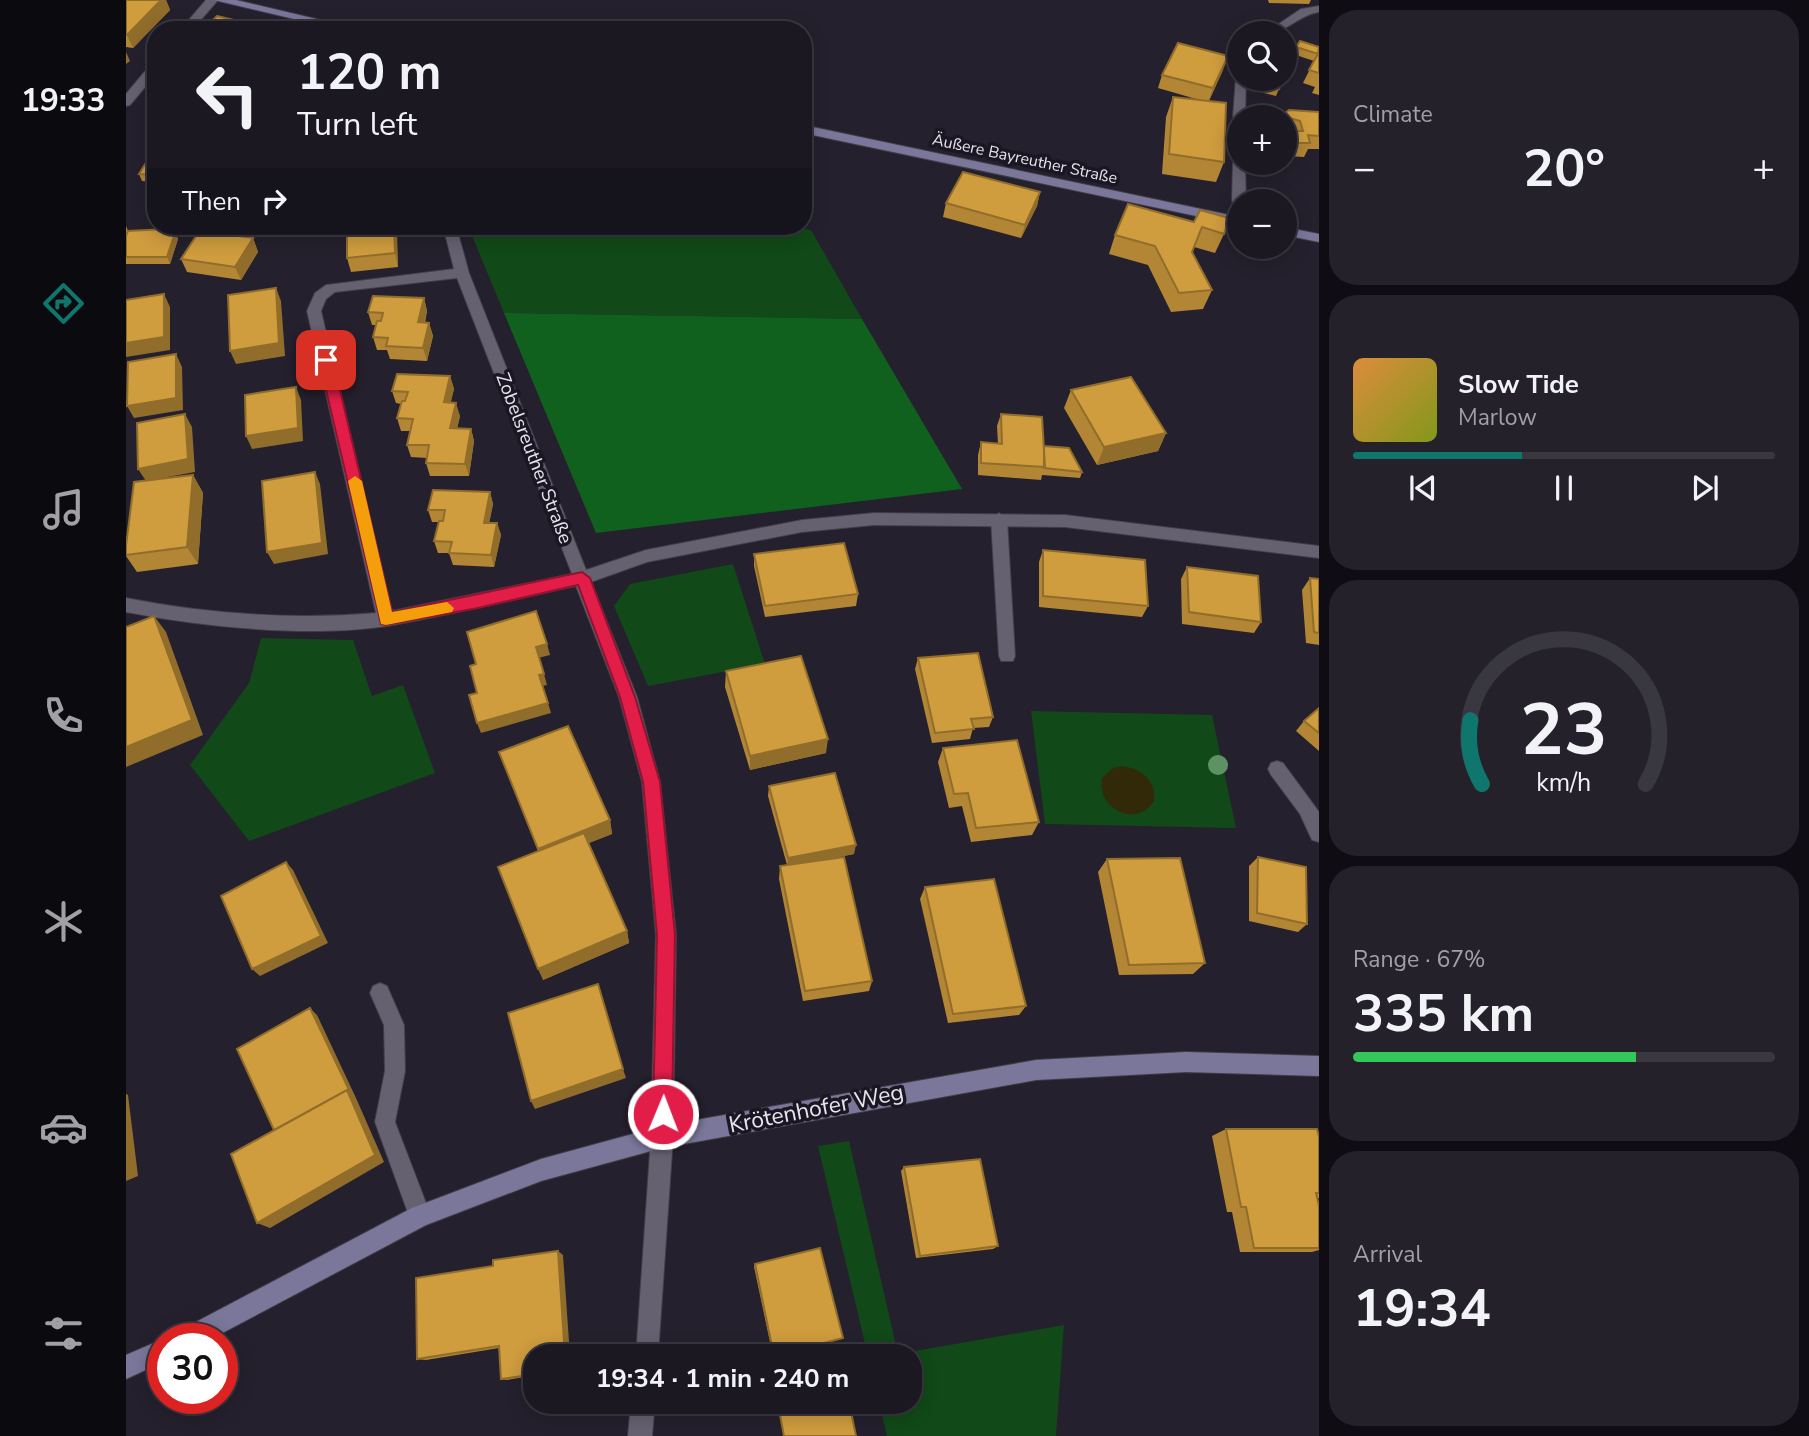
<!DOCTYPE html>
<html lang="en">
<head>
<meta charset="utf-8">
<style>
	body { margin:0; font-family:"Nunito Sans",sans-serif; background:#24212a; color:#f1f3f6; height:100vh; display:flex; flex-direction:column; font-size:26px; white-space:nowrap }
	* { box-sizing:border-box; margin:0 }
	p { font-size:23px; color:#a0a0a5 }
	.icon { flex:none; width:38px; height:38px; fill:none; stroke:currentColor; stroke-width:2; stroke-linecap:round; stroke-linejoin:round }
	.map { position:relative; flex:1; overflow:hidden }
	.side { display:flex; flex-direction:column; gap:10px; padding:10px; background:#0f0d13; width:490px }
	.side>* { flex:none }
	.top-card { position:absolute; left:21px; top:21px; width:665px; height:214px; border-radius:28px; box-shadow:0 4px 18px #0003,0 0 0 2px #393740; background:#1b1822; color:#f1f3f6; overflow:hidden }
	.buttons { position:absolute; left:1101px; top:21px; display:grid; gap:14px }
	.buttons a { display:grid; place-items:center; width:70px; height:70px; border-radius:50%; background:#1b1822; box-shadow:0 4px 18px #0003,0 0 0 2px #393740; font-size:35px }
	.speed { position:absolute; left:21px; top:1323px; display:flex; gap:14px; font-size:35px; font-weight:700; text-align:center }
	.speed>* { display:grid; place-content:center; width:91px; height:91px; border-radius:50%; background:#1b1822; box-shadow:0 4px 18px #0003,0 0 0 2px #393740; line-height:1 }
	.speed .limit { border:10px solid #d22; background:#fff; color:#111 }
	.pin { position:absolute; display:grid; place-items:center; width:60px; height:60px; color:#fff; margin:-30px; border-radius:14px; box-shadow:0 4px 10px #0006 }
	.me { position:absolute; width:77px; margin:-38px; rotate:1deg; stroke-linejoin:round; filter:drop-shadow(0 0 5px #0008) }
	.turn { display:flex; align-items:center; gap:24px; height:147px; padding:0 35px; font-size:32px }
	.turn .icon { width:91px; height:91px; stroke-width:2.5 }
	.turn b { display:block; font-size:49px; line-height:60px }
	.then { display:flex; align-items:center; height:66px; padding:0 35px; background:#0003; gap:14px; font-size:26px }
	.big { font-size:52px; font-weight:700; line-height:1.1 }
	.side .tile { flex:1; display:flex; flex-direction:column; justify-content:center; gap:10px; min-width:0; padding:0 24px; border-radius:28px; background:#24212a }
	.side .dial { align-items:center; gap:0 }
	.dial svg { height:182px; overflow:visible; fill:none; stroke:#393740; stroke-width:7; stroke-linecap:round; text-anchor:middle }
	.dial text { fill:#f1f3f6; stroke:none }
	.song { display:flex; align-items:center; gap:21px }
	.cover { width:84px; height:84px; border-radius:10px; background:linear-gradient(135deg,hsl(30 70% 55%),hsl(70 70% 35%)) }
	.played { height:7px; border-radius:4px; background:linear-gradient(90deg,#0f766e 40%,#393740 40%) }
	.keys { display:flex; justify-content:space-around; direction:ltr }
	.heat { display:flex; justify-content:space-between; align-items:center; font-size:38px; direction:ltr }
	.charge { height:10px; border-radius:5px; background:linear-gradient(90deg,#34c759 67%,#393740 0) }
	.trip { position:absolute; left:397px; top:1344px; width:399px; height:70px; border-radius:28px; background:#1b1822; box-shadow:0 4px 18px #0003,0 0 0 2px #393740; font-weight:700; line-height:70px; text-align:center }
	main { display:flex; flex:1; min-height:0 }
	.menu { display:flex; flex-direction:column; width:126px; justify-content:space-around; align-items:center; background:#0b0a0e; color:#a0a0a5 }
	.menu .icon { width:49px; height:49px }
	.menu .selected { color:#0f766e }
	.menu b { font-size:32px; color:#f1f3f6 }
	.map>svg:first-child { display:block }
</style>
</head>
<body>
<main>
<nav class="menu">
<b>19:33</b>
<svg class="icon selected" aria-label="directions" viewBox="0 0 24 24"><path d="M12 3l9 9-9 9-9-9zM9 14v-3h6M13 9l2 2-2 2"/></svg>
<svg class="icon" aria-label="music" viewBox="0 0 24 24"><path d="M9 18V5l10-2v13"/><circle cx="6" cy="18" r="3"/><circle cx="16" cy="16" r="3"/></svg>
<svg class="icon" aria-label="phone" viewBox="0 0 24 24"><path d="M5 4h4l2 5-3 2q2 4 5 5l2-3 5 2v4C11 20 4 13 5 4z"/></svg>
<svg class="icon" aria-label="climate" viewBox="0 0 24 24"><path d="M12 3v18M4 7l16 10M4 17L20 7"/></svg>
<svg class="icon" aria-label="car" viewBox="0 0 24 24"><path d="M5 17H2v-5l4-1 3-4h7l3 4 3 1v5h-3M9 17h6M6 11h13"/><circle cx="7" cy="17" r="2"/><circle cx="17" cy="17" r="2"/></svg>
<svg class="icon" aria-label="filters" viewBox="0 0 24 24"><path d="M4 7h16M4 17h16"/><circle cx="9" cy="7" r="2"/><circle cx="15" cy="17" r="2"/></svg>
</nav>
<div class="map">
<svg width="1193" height="1436" viewBox="0 0 1193 1436">
	<rect width="100%" height="100%" fill="#24202d"/>
	<!-- green -->
	<path fill="#114918" d="M342,226h316l27,4 51,89 -358,-6z
		M607,564l32,100 -117,22 -34,-80 16,-22z
		M135,638l92,2 19,56 31,-11 32,88 -186,68 -59,-76 59,-82z
		M905,711l181,4 24,113 -191,-4z
		M723,1141l49,213 166,-29 -8,111h-169l-8,-34h31v-46h-42l-50,-210z"/>
	<!-- forest -->
	<path fill="#11611e" d="M378,313l358,6 100,170 -366,44z"/>
	<!-- sand -->
	<path fill="#312908" d="M996,766c20,3 34,14 32,35 -17,28 -58,8 -52,-23l11,-10z"/>
	<g fill="none" stroke-linecap="round" stroke-linejoin="round">
		<defs>
			<path id="lane" d="M873,513l8,6 8,137 -2,5h-12l-2,-5 -8,-137z
				M254,983l7,3 17,39 1,46 -10,51 36,94 -3,8 -8,3 -8,-3 -37,-102 10,-51 -1,-46 -14,-32 3,-7z"/>
			<path id="street" d="M80,0h12l-26,30h-12z
				M1193,6v6c-21,3 -33,22 -54,21l36,-24z
				M30,62v12l-26,31 -4,1v-12l26,-31z
				M1110,76l10,3 -1,38h-6v4l-6,-4z
				M1113,159v4h6l1,38h-7v4l-7,-4 1,-38z
				M317,226h13l13,47 117,297 60,-20 156,-30 72,-7 191,2 254,31v12l-254,-31 -191,-2 -72,7 -155,30 -56,20 46,115 23,85 16,153 -3,202 -15,219h-22l15,-219 5,-202 -14,-153 -23,-85 -43,-111c-62,13 -125,29 -189,40 -79,12 -183,1 -261,-14v-14c82,16 167,22 250,15l-69,-302 8,-18 11,-8 128,-16zM331,278l115,296 -180,37 -71,-300 5,-12 9,-7z
				M1151,761l6,2 36,49v30l-7,-2 -12,-26 -29,-39 -3,-6 3,-6z
				M505,1402h24l-3,34h-24z"/>
			<path id="secondary" d="M88,0h22l127,30h-23z
				M677,125l436,92v8l-436,-92z
				M1158,227l35,7v8l-35,-7z
				M1060,1052l133,4v20l-133,-4 -150,8 -374,68 -121,33 -115,44 -215,114h-35l3,-8 233,-123 129,-49 121,-33 374,-66z
				M37,1339v23l-37,17v-24z"/>
		</defs>
		<!-- lane casing -->
		<use href="#lane" stroke="#413e49" stroke-width="2"/>
		<!-- street casing -->
		<use href="#street" stroke="#413e49" stroke-width="2"/>
		<!-- secondary casing -->
		<use href="#secondary" stroke="#413e49" stroke-width="2"/>
		<!-- lane -->
		<use href="#lane" fill="#666171" fill-rule="evenodd"/>
		<!-- street -->
		<use href="#street" fill="#666171" fill-rule="evenodd"/>
		<!-- secondary -->
		<use href="#secondary" fill="#7b779b" fill-rule="evenodd"/>
	</g>
	<!-- trees -->
	<circle fill="#5e9164" cx="1092" cy="765" r="10"/>
	<!-- wall -->
	<path fill="#b28635" d="M0,0h40l4,10 -37,38 -7,-1z
		M1142,0h43l-2,4 -40,-1z
		M1170,47h23v48l-7,-2 3,-6 -12,-4 11,-22 -21,-7z
		M1097,70l-14,31 15,61 -8,20 -54,-8 4,-57 7,-20 30,4 -45,-13 4,-13z
		M1139,79h18l-7,17 -16,-4z
		M1193,112v37h-11l-4,8 -18,-1 -2,-4v-12l4,-7 -4,-1v-15h-1l2,-4z
		M30,148v34l-14,-1 -3,-7z
		M914,192l-3,14 -16,32 -78,-21 3,-14z
		M1068,222l30,12 -9,19 -21,-6 -2,5 20,38 -9,19 -32,3 -23,-47 -39,-11 6,-19z
		M0,226l2,5 38,-2 1,4h8l3,6 -8,25h-44z
		M221,226h49l2,41 -47,5 -4,-14z
		M117,237l10,1 5,14 -17,28 -54,-8 -6,-13z
		M298,298l3,13 -2,12h4l4,13 -6,25 -37,-2 -3,-9h-10l-4,-13 3,-12h-4l-4,-13z
		M324,376l4,13 -4,14 10,13 -3,13h14l3,12 -5,35h-39l-4,-13 1,-5 -16,-1 -4,-12 3,-14h-9l-4,-13 4,-14 -5,-1 -4,-12z
		M945,390l95,43 -8,18 -61,14 -33,-57z
		M875,414l43,32 38,26 -2,6 -38,-3 -1,5 -63,-5v-20l3,-13 17,2 -1,-18z
		M67,475l10,18 -5,71 -61,8 -11,-16v-10z
		M364,492l3,12 -4,19h8l4,12 -7,32 -41,-2 -4,-12h-11l-4,-12 5,-19h-7l-4,-12z
		M917,550l105,56 -6,11 -103,-10v-45z
		M628,554l104,40 -2,12 -91,11 -11,-51z
		M1061,567l74,55 -7,11 -72,-9 -1,-45z
		M1184,578l9,1v66l-13,-2 -4,-53z
		M792,658l75,59 -4,10 -16,1 -3,11 -38,4 -17,-74z
		M600,671l100,82 -76,17 -25,-83z
		M1193,708v43l-23,-20 8,-10z
		M817,748l96,74 -7,13 -61,7 -9,-36 -13,2 -11,-46z
		M373,752l111,68 2,14 -24,9 39,88 2,12 -86,37 -5,-129z
		M643,786l85,68 -36,7 54,120 -3,10 -66,10 -24,-122 1,-13 7,-1 -19,-69z
		M1132,857l49,67 -9,8 -49,-11v-55z
		M981,859l98,104 -12,11 -74,1 -21,-103z
		M799,887l101,119 -7,9 -71,8 -28,-124z
		M1100,1129l93,8v61h-2l2,8v44l-7,2h-72l-8,-40h-5l-15,-76z
		M778,1167l94,79 -5,3 -77,9 -15,-87z
		M437,1255l-27,101v19l-29,5 -6,-1 -2,-31 -73,12 -9,-1z
		M629,1264l86,75 -68,17 -19,-89z"/>
	<!-- shaded-wall -->
	<path fill="#916d2b" d="M35,0h5l4,10 -37,38 -6,-13z
		M0,52l4,9 -4,3z
		M1102,56l-5,14 -15,32 5,-14z
		M914,192l-3,14 -16,32 4,-13z
		M268,226h2l1,4 1,37 -3,-14z
		M49,233l3,6 -8,25 -3,-7z
		M127,238l5,14 -17,28 -6,-13z
		M150,288l5,13 4,55 -49,8 -6,-13z
		M38,294l6,13v43l-44,7v-14z
		M298,298l3,13 -6,24 -3,-13z
		M303,323l4,13 -6,25 -4,-13z
		M50,354l6,13 1,43 -49,8 -7,-12z
		M324,376l4,13 -6,26 -4,-13z
		M170,387l5,13 2,41 -51,8 -6,-13z
		M330,403l4,13 -6,25 -4,-13z
		M59,414l7,13 3,45 -49,9 -8,-12z
		M345,429l3,12 -5,35 -4,-12z
		M1040,433l-8,18 -61,14 7,-18z
		M189,472l5,12 8,70 -54,10 -7,-12z
		M67,475l10,18 -5,71 -11,-17z
		M364,492l3,12 -6,31 -3,-12z
		M371,523l4,12 -7,32 -3,-12z
		M28,616l12,16 37,103 -77,32v-20z
		M421,644l3,11 -12,3 -2,-11z
		M418,674l3,11 -5,1 -3,-11z
		M422,703l3,10 -70,20 -4,-10z
		M702,739l-2,14 -76,17v-14z
		M484,820l2,14 -70,28 -4,-13z
		M730,845l-2,9 -67,13 1,-9z
		M160,862l7,8 35,73 -68,33 -8,-7z
		M501,931l2,12 -86,37 -5,-11z
		M184,1008l7,7 39,83 28,64 -114,66 -13,-5z
		M497,1069l3,9 -91,31 -4,-8z
		M0,1094l2,1 10,81 -12,5z
		M432,1251l5,4 7,101h-5z"/>
	<!-- building -->
	<path fill="#cf9c3e" stroke="#916d2b" stroke-width="2" d="M0,0h35l-34,35h-1z
		M91,16l42,10 -4,4h-53z
		M1174,41l19,6 -1,7 -22,-7z
		M1052,43l50,13 -15,32 -51,-13z
		M1193,52v21l-10,-3z
		M1139,79h18l-4,10 -17,-4z
		M1047,97l53,6 -2,59 -55,-8z
		M1163,110l30,2v24l-11,-1 2,8h-18l-3,-12h14l-3,-10 -14,-4 -1,-4z
		M29,148h1v27l-17,-1z
		M837,172l77,20 -15,33 -79,-22z
		M1002,204l66,18 6,-12 29,8 -5,16 -22,-7 -10,25 20,38 -33,3 -24,-47 -40,-11z
		M221,226h47l1,27 -48,5z
		M89,228l26,4 -3,4 15,2 -18,29 -54,-8 19,-29 12,2z
		M40,229l-2,4h11l-8,24h-41v-21l2,-5z
		M150,288l3,55 -49,8 -2,-56z
		M38,294v43l-38,6v-43z
		M247,296l51,2 -6,24 11,1 -6,25 -37,-2 2,-8 -15,-1 4,-16h4l2,-8 -15,-1z
		M50,354v44l-49,8 1,-44z
		M271,374l53,2 -6,26 12,1 -6,25 21,1 -6,35 -39,-1 3,-18h-22l6,-26 -16,-1 5,-17h3l3,-9 -16,-1z
		M1005,377l35,56 -62,14 -33,-57z
		M170,387l2,41 -52,8 -1,-41z
		M59,414l3,45 -50,10 -1,-46z
		M875,414l41,3 3,50 -64,-4v-21l21,2z
		M918,446l25,2 13,24 -38,-4z
		M189,472l7,71 -55,9 -5,-71z
		M67,475l-6,72 -61,8v-9l8,-64z
		M307,490l57,2 -6,31h13l-6,32 -42,-2 3,-11 -18,-1 5,-20h4l2,-11h-17z
		M718,543l14,51 -93,12 -11,-52z
		M917,550l102,10 3,46 -105,-10z
		M1061,567l71,9 3,46 -72,-10z
		M1184,578l9,1v54l-5,-1z
		M410,611l11,33 -11,3 8,27 -5,1 9,28 -71,20 -8,-28 8,-2 -7,-27 6,-2 -9,-32z
		M28,616l38,104 -66,27v-120z
		M852,653l15,64 -22,2 3,10 -39,4 -17,-75z
		M675,656l27,83 -78,17 -24,-85z
		M1193,708v25l-15,-12z
		M442,726l42,94 -72,29 -39,-97z
		M891,740l22,82 -63,6 -8,-35 -14,1 -11,-46z
		M709,773l21,72 -68,13 -19,-72z
		M458,833l43,98 -89,38 -40,-102z
		M718,857l28,124 -67,10 -25,-125z
		M1132,857l48,10 1,57 -50,-11z
		M1054,858l25,105 -76,2 -22,-106z
		M160,862l35,74 -69,33 -31,-73z
		M868,879l32,127 -73,8 -28,-127z
		M472,984l25,85 -92,32 -23,-88z
		M184,1008l40,84 -3,-2 -73,40 -37,-81z
		M221,1090l28,65 -118,68 -26,-69z
		M1100,1129h91l2,8v56h-3l3,13v42h-65l-8,-41h-5z
		M854,1159l18,87 -78,10 -16,-89z
		M694,1248l23,90 -69,18 -19,-92z
		M432,1251l7,105h-29v18l-35,5 -2,-33 -82,13 -1,-81 77,-12v-6z
		M713,1402h10l7,34h-72l-4,-21z"/>
	<!-- route -->
	<path fill="#e11d48" stroke="#92132f" stroke-width="2" d="M200,356l7,4 59,252 190,-40 8,6 45,119 25,85 15,153 -3,179 -3,7 -6,3 -7,-3 -3,-7 4,-179 -14,-153 -23,-85 -42,-112 -100,23 -92,17 -5,-1 -62,-264z"/>
	<!-- slow -->
	<path fill="#f59e0b" d="M229,476l7,5 30,131 55,-10 7,6 -2,4 -66,13 -5,-1 -33,-143z"/>
	<g text-anchor="middle" stroke-width="7" stroke-linejoin="round" paint-order="stroke">
		<!-- far-street labels -->
		<g font-size="16" fill="#e7e4ed" stroke="#1b1623">
			<text transform="translate(899 158) rotate(12)" y="6">Äußere Bayreuther Straße</text>
		</g>
		<!-- street labels -->
		<g font-size="19" fill="#e7e4ed" stroke="#1b1623">
			<text transform="translate(409 458) rotate(69)" y="7">Zobelsreuther Straße</text>
		</g>
		<!-- near-street labels -->
		<g font-size="23" fill="#e7e4ed" stroke="#1b1623">
			<text transform="translate(690 1108) rotate(-11)" y="8">Krötenhofer Weg</text>
		</g>
	</g>
</svg>
<div class="buttons">
<a><svg class="icon" aria-label="search" viewBox="0 0 24 24"><circle cx="10" cy="10" r="6"/><path d="M15 15l6 6"/></svg></a>
<a>+</a>
<a>−</a>
</div>
<div class="speed"><div class="limit">30</div></div>
<div class="pin" style="left:200px;top:360px;background:#d93025"><svg class="icon" aria-label="arrive" viewBox="0 0 24 24"><path d="M6 21V4h12l-3 4 3 4H6"/></svg></div>
<svg class="me" style="left:537px;top:1114px" viewBox="-20 -20 40 40"><circle r="17" fill="#e11d48" stroke="#fff" stroke-width="3"/><path d="M0-11L8 9 0 5-8 9z" fill="#fff"/></svg>
<div class="trip">19:34 · 1 min · 240 m</div>
<div class="top-card">
<div class="turn"><svg class="icon" aria-label="left" viewBox="0 0 24 24"><path d="M17 20v-9H6M10 6l-5 5 5 5"/></svg><div><b>120 m</b>Turn left</div></div>
<div class="then">Then<svg class="icon" aria-label="right" viewBox="0 0 24 24"><path d="M7 20v-9h11M14 6l5 5-5 5"/></svg></div>
</div>
</div>
<section class="side">
<div class="tile"><p>Climate</p>
<div class="heat"><a>−</a><b class="big">20°</b><a>+</a></div>
</div>
<div class="tile">
<div class="song"><i class="cover"></i><div><b>Slow Tide</b><p>Marlow</p></div></div>
<div class="played"></div>
<div class="keys"><svg class="icon" aria-label="previous" viewBox="0 0 24 24"><path d="M18 5L8 12l10 7zM5 5v14"/></svg><svg class="icon" aria-label="pause" viewBox="0 0 24 24"><path d="M8 5v14M16 5v14"/></svg><svg class="icon" aria-label="next" viewBox="0 0 24 24"><path d="M6 5l10 7-10 7zM19 5v14"/></svg></div>
</div>
<div class="tile dial"><svg viewBox="0 0 100 80">
<path d="M14 69A42 42 0 1 1 86 69"/>
<path d="M14 69A42 42 0 0 1 9 41" stroke="#0f766e"/>
<text x="50" y="56" font-size="32" font-weight="700">23</text>
<text x="50" y="72" font-size="11">km/h</text>
</svg></div>
<div class="tile"><p>Range · 67%</p><b class="big">335 km</b><div class="charge"></div></div>
<div class="tile"><p>Arrival</p><b class="big">19:34</b></div>
</section>
</main>
</body>
</html>
